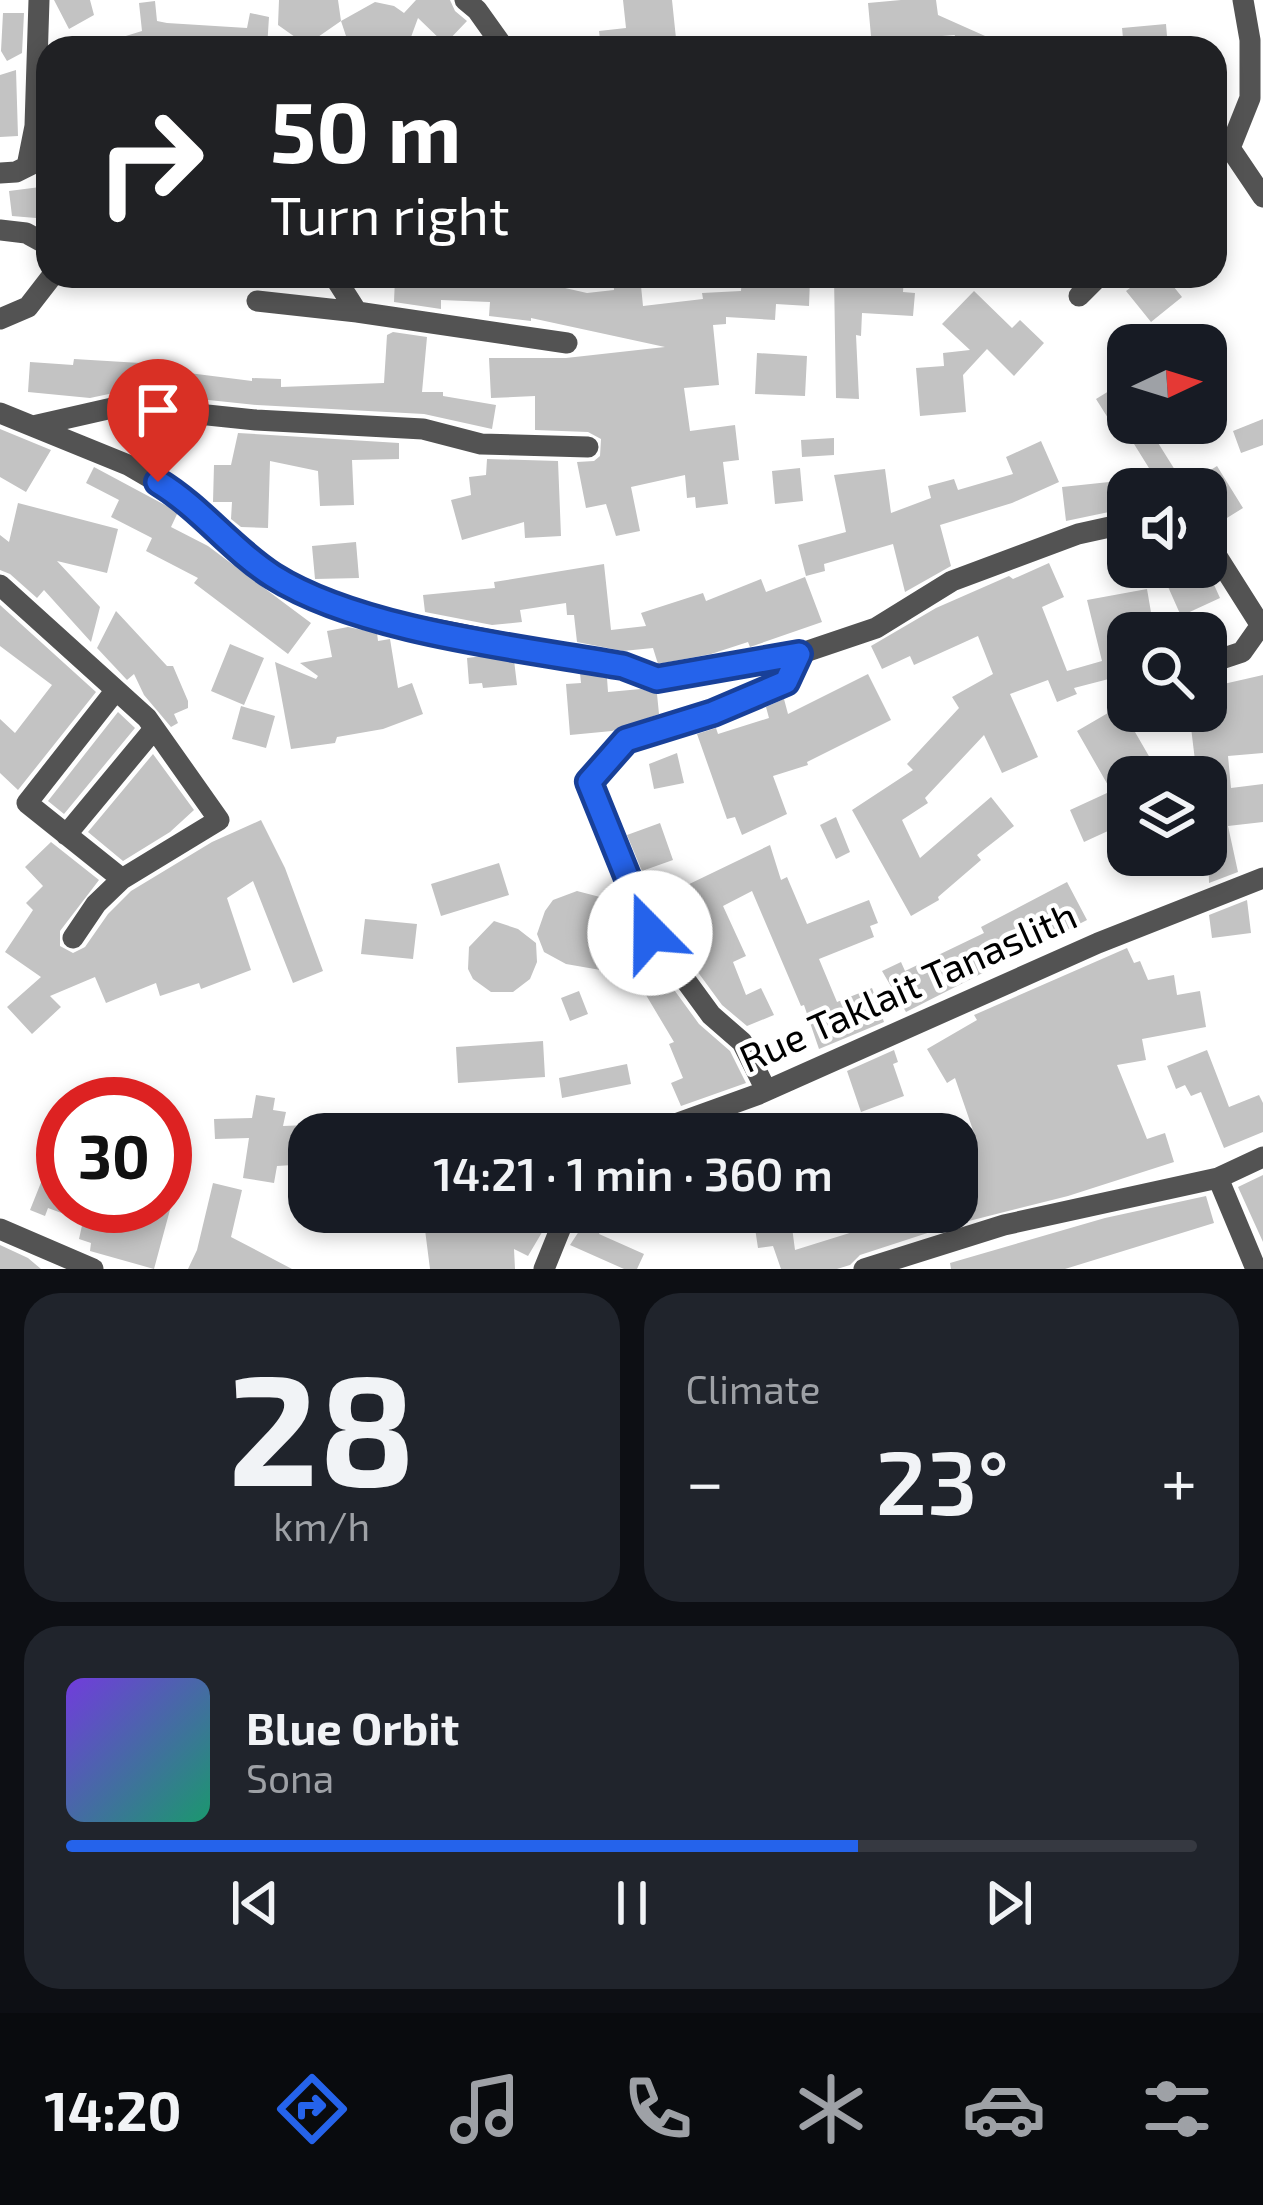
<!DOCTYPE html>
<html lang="en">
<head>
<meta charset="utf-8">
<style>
	body { margin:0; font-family:"Exo 2",sans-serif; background:#20242c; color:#f1f3f6; height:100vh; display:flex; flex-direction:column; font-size:45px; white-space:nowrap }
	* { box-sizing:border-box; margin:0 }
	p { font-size:39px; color:#9ea1a6 }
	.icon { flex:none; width:66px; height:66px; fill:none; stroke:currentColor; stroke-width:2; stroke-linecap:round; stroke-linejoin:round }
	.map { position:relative; height:1269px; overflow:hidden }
	.side { display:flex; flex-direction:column; gap:24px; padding:24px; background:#0d0f14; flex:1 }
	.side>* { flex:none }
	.hud { position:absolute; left:36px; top:36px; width:1191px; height:252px; border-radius:36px; box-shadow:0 6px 18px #0003; background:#202124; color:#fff; overflow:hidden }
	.needle { width:78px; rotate:86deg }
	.fabs { position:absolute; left:1107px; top:324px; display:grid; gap:24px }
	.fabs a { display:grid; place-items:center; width:120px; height:120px; border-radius:24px; background:#171b24; box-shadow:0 6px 18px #0003; font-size:60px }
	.speed { position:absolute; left:36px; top:1077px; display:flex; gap:24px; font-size:60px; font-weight:700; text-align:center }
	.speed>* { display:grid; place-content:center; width:156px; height:156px; border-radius:50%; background:#171b24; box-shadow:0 6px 18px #0003; line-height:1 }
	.speed .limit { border:18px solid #d22; background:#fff; color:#111 }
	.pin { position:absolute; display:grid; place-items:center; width:102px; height:102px; color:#fff; margin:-123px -51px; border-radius:50% 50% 50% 0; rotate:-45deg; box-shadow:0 0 12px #0007 }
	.pin .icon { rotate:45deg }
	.me { position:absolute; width:132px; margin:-66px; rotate:338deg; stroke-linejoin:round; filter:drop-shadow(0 0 9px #0008) }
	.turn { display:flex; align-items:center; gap:42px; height:252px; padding:0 36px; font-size:54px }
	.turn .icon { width:156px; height:156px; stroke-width:2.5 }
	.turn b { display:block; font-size:84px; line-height:102px }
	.big { font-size:90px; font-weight:600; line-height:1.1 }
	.side .widget { flex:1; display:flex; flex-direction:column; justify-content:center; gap:18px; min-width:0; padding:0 42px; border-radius:36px; background:#20242c }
	.side .dial { align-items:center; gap:0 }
	.dial b { font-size:156px; line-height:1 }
	.song { display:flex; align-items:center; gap:36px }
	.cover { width:144px; height:144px; border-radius:18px; background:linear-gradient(135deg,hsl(260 70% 55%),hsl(160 70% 35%)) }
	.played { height:12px; border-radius:6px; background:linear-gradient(90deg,#2563eb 70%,#363941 70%) }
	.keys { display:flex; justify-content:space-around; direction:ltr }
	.heat { display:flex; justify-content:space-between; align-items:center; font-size:66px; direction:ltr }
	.side .tiles { flex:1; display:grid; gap:24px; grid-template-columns:1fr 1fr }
	.widget:last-child { grid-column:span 2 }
	.trip { position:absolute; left:288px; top:1113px; width:690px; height:120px; border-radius:36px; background:#171b24; box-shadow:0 6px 18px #0003; font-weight:600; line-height:120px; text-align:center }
	.menu { display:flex; height:192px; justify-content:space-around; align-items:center; background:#090b0e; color:#9ea1a6 }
	.menu .icon { width:84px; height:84px }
	.menu .on { color:#2563eb }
	.menu b { font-size:54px; color:#f1f3f6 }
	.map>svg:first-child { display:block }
</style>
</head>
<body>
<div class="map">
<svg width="1263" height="1269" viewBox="0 0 1263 1269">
	<rect width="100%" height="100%" fill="#fff"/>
	<!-- building -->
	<path fill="#c3c3c3" d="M54,0h36l4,15 -25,14z
		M279,0h59l3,21 34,-19 19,4 10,7 12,-13h34l5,11 12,10 -22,23 -27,-26 -11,30h-57l-9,-27 -26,18 -20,-2 -17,-12z
		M623,0h49l5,48h-76l-2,-17 27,-3z
		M901,0h35l2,15 74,33h-62l5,-13 -52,4v6l-31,2 -4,-44z
		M155,1l2,20 10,2 80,5 3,-15 19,4 -2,31h-166l-1,-4 42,-13 -3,-28z
		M3,13h21l-2,40 -15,8 -6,-10z
		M1166,24l2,24h-44l-2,-20z
		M16,70l2,66 -18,1v-62z
		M48,186v33l-36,-3 -3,-25z
		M448,276h50v10l44,1 1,-4 44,10 27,-3 -1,-14h27l3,30 60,-7 -1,-6 39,-2 1,-15 68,3 -1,27 -33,-2 -1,16 -49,-3v7l-13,1 6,60 -35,3 6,43 45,-6 4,35 -16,2 5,42 -32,4 -1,-11 -8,1 -2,-23 -54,12 9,44 -24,5 -10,-32 -20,4 -9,-46 17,-1 6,-5 1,-17 -13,-7 -53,-2v-34l-44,2 -2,-40h77l99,-11 -134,-29v3l-42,-5 1,-14 -49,-2v9l-47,-7 1,-24 53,2z
		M834,276l70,1 -1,15 12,1 -2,23 -51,-3 -1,23 -5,-1 3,64 -23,-1z
		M1146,276h19l17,21 -31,25 -25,-31z
		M974,291l38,37 8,-8 24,23 -30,33 -27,-27 -24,26 3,37 -46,4 -4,-48 28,-2 -1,-13 27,-3 -28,-26z
		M393,332l34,5 -5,55h21v4l53,9 -4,24 -68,-15 -167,-9 -134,-14 -33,7 -62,-6 2,-30 43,3 1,-6 83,5v5l95,12v-3l29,1v8l103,-4 3,-48z
		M757,353l50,3 -2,40 -50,-2z
		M1122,383l6,10v23l-15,10 -17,-27z
		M1263,419v26l-22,8 -8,-22z
		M1121,423h58l-24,15 30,48 32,-20 26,42 -29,18 -8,-2v-35h-44z
		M0,429l51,21 -25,42 -26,-15z
		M238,433l161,10v16l-47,1 2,45 -34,1 -2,-35 -48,-10 -2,67 -27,-1 -10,-8 1,-17h-19l1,-37h17z
		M834,438v17l-32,2 -1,-17z
		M1041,441l18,41 -47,21 -72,22 11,41 -46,26 -12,-48 -69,20 1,7 -19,5 -8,-31 48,-13 -12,-57 51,-6 6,44 40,-15 -3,-12 26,-7 4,11 55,-16 -7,-17z
		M487,459l71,2 3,75 -36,2 -1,-16 -62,18 -11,-40 20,-5 -2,-18 17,-2z
		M94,467l84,45 -7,15 37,19 103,77 -23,31 -94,-71 4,-5 -52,-27 6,-13 -41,-21 8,-17 -33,-17z
		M800,468l3,33 -28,3 -3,-33z
		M1128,480v28l-62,13 -4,-34z
		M18,503l100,26 -11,44 -50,-12 43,46 -9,35 -47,-52 -7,8 -27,-24 -10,-4v-35l9,7z
		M356,542l3,36 -44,1 -3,-33z
		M1049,563l15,34 -22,10 25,64 35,-10 -15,-61 60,-11 6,35 -19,4 2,5h-8v41l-54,14 3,6 -20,8 -9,-22 -38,14 28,63 -36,16 -18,-38 -59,63 3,5 -26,17 18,38 71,-61 23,29 -37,29 4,5 -43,37 1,3 -28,16 -59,-106 61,-40 -6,-6 52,-56 -7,-11 41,-23 -15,-38 -64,29 -4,-9 -28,13 -11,-23 65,-38 73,-32 4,3z
		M604,564l7,66 35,-4 -5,-13 62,-20 3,8 55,-22 5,13 39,-15 17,45 -72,25 -2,-5 -37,12 -53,10 -5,-16 -30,3 -46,-9 -3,-27h-7l-1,-12 -46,7 2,12 -30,3 -67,-13 -2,-17 72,-7 -1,-6z
		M1192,567h14l14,31 -39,18 -16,-36z
		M0,605l96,87 -78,98 -18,-17v-54l15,14 37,-48 -52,-39z
		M116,611l51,55h6l15,35v7l-14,6 4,9 -7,4 -27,-32 -10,-21 -7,6 -30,-32z
		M348,627l29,6 1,8 12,-2 8,49 14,-5 11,31 -40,15 -46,8 -2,6 -44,6 -16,-87 41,17 2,-3 -18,-13 32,-6 -5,-26z
		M230,644l34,14 -20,47 -33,-14z
		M492,655l22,5 3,25 -34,3 -1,-5 -13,1 -2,-26z
		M580,673l27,5 1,14 33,-3 16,5 2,20 -47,17 -42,4 -4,-51 15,-1z
		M868,674l23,46 -84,42 1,3 -35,11 14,38 -45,21 -7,-18 -8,2 -30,-85 19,-6 2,6 51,-16 -3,-11 18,-8 4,15z
		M1263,675v78l-35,3 3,32 32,-4v38l-35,4 10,46 -29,11 -3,-106h-9l-8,-66h17v-23z
		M241,706l34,10 -9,32 -34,-9z
		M1120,706l41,71h-33v12l-15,5 -36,-63z
		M118,712l17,16 -71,86 -16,-13z
		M677,753l7,30 -30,6 -5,-25z
		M153,754l41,56 -24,22 -47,29 -35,-29z
		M1107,793l14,32 -37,17 -14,-32z
		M836,817l14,35 -14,7 -16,-34z
		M261,820l24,48 38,103 -30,12 -40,-102 -26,17 24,72 -50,19 -2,-6 -39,13 -4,-13 -50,20 -11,-26 -45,19 11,11 -29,27 -25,-27 34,-30 -36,-25 28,-42 -7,-7 17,-17 -18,-19 26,-25 48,38 -39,51v15l13,7 12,-6 23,-33 23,-23 81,-49z
		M660,823l13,37 -31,11 -15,-36z
		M770,845l11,35 6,-3 20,47 62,-24 9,23 -8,3 4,11 -55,22 18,43 35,-14 12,34 -65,27 -15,-44 -3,1 -49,-115 -29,15 23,50 -13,6 13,33 15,-7 13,27 -27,11 -25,-21 -58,-79 -10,-25z
		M499,863l10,32 -68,21 -10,-32z
		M1067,882l20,38 -181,92 -24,-41 19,-9 4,9 79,-38 -3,-6z
		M577,891l23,6 14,19 1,23 -10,16 7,17 -46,-8 -22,-12 -7,-18 8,-23 8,-11z
		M1247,900l4,33 -39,5 -3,-23z
		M365,919l52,5 -4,35 -52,-5z
		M494,921l24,8 18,14 1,19 -7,17 -17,13h-22l-18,-13 -5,-10 1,-22z
		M1127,948l7,15 6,-2 8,19 26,-5 3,20 23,-4 6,36 -64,12 4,21 -29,5 30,74 18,-6 9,29 -106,34 -111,28v-82l17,-9 -19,-55 -8,5 -20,-34 50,-29 -3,-5z
		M656,965l43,59 31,27 16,32 -65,23 -10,-23 12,-5 -14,-34 5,-2 -28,-47 18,-11z
		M579,991l9,23 -18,7 -9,-23z
		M543,1041l2,36 -87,6 -2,-36z
		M894,1050l4,12 -5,2 11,32 -43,16 -14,-41z
		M1207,1050l22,57 30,-12 4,8v29l-39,16 -23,-56 -10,4 -6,-11 -9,4 -9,-23z
		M627,1064l4,20 -69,14 -3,-20z
		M256,1095l19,3 -2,12 13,2 -3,14 26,-1v39l-32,2 -3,17 -31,-5 6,-40 -34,1 -1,-20 38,-1z
		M46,1170l17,6v30h108l-17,63 -64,-18 1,-8 -12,-4 4,-18 -35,-13 -3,8 -15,-6z
		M1263,1175v67l-25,-55z
		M213,1183l29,7 -11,47 61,32h-104l9,-19z
		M1206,1196l8,27 -149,46h-114l-1,-6 155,-45z
		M554,1212l-26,44 -14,-7 1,20h-85l-7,-55z
		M790,1212l5,38 122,-38h31l4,13 -92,30 -10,10 -13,4h-56l-8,-23 -15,2 -5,-33z
		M585,1222l16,7 -2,5 45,20 -7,15h-13l-54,-24z
		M0,1245l28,13 13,11h-41z"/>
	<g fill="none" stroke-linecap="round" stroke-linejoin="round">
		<!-- minor -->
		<path stroke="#535353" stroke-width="21" d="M465,0l12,10 27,38
			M1243,0l7,40v58l-20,50 33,49
			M27,166l8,-40 4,-126
			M0,173l16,-1 32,-16
			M0,230l26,3 22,12
			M334,276l23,36 210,31
			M1079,296l20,-20
			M257,301l100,11
			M0,319l28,-12 24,-31
			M0,413l128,52 60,35 85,76 76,36 274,54 34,13 142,-25 77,-26 76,-47 126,-47 50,-11
			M33,426l88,-20 135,14 167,9 58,15 107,3
			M1206,539l57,90
			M0,585l147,133 72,102 -97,59 -95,-76 89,-113
			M1206,664l36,-12 19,-27
			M66,835l88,-106
			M73,938l23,-34 26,-25
			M765,1088l-23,-46 -31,-27 -60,-82 -62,-151 37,-42 87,-27 73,-31 13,-28
			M648,1134l111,-40 339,-151 165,-65
			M1218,1178l38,91
			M0,1229l93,40
			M544,1269l17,-42 13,-15
			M864,1269l140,-44 214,-47 45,-21"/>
	</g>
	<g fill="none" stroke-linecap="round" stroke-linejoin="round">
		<defs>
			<path id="route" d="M158,482c43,26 73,67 115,94 87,55 248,72 350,90l34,13 142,-25 -13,28 -73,31 -87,27 -37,42 61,151"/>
		</defs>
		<!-- route casing -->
		<use href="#route" stroke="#184099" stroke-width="30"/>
		<!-- route -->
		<use href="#route" stroke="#2563eb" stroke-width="21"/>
	</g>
	<g text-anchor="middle" stroke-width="9" stroke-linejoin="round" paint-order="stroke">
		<!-- street labels -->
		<g font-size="39" fill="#000" stroke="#fff">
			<text transform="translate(908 987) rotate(-24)" y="14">Rue Taklait Tanaslith</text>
		</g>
	</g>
</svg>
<div class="fabs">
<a><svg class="needle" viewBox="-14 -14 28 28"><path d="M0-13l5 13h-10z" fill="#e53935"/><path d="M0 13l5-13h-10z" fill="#9ea1a6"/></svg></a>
<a><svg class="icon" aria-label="sound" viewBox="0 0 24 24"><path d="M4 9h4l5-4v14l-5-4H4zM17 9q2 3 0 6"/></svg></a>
<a><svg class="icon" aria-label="search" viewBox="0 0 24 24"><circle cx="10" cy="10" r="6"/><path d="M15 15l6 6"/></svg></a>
<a><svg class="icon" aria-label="layers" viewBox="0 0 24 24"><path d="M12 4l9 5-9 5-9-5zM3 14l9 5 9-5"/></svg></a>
</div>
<div class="speed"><div class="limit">30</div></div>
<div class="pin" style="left:158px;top:482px;background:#d93025"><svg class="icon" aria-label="arrive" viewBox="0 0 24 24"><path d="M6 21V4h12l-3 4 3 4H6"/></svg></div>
<svg class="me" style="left:650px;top:933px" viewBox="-20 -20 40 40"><circle r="19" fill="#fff"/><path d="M0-13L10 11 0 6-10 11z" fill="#2563eb"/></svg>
<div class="trip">14:21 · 1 min · 360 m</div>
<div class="hud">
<div class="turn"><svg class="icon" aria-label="right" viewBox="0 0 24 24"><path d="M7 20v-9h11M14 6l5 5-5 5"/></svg><div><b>50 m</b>Turn right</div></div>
</div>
</div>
<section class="side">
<div class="tiles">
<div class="widget dial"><b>28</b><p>km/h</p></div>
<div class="widget"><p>Climate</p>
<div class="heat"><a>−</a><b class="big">23°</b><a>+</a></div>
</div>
<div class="widget">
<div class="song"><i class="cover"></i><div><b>Blue Orbit</b><p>Sona</p></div></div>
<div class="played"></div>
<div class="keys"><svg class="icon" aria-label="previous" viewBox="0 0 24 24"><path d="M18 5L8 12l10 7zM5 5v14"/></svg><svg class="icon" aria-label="pause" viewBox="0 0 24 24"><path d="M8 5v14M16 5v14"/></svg><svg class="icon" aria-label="next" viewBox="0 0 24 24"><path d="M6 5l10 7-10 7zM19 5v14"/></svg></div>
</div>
</div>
</section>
<nav class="menu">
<b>14:20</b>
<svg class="icon on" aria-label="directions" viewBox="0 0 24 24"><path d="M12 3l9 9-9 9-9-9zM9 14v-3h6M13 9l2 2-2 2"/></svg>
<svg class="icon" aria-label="music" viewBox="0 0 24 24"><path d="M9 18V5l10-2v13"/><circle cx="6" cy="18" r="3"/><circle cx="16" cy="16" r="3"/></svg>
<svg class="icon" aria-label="phone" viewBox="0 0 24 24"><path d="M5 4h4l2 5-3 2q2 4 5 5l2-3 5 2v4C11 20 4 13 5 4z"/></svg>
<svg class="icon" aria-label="climate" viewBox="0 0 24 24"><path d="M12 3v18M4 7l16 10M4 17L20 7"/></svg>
<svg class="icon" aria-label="car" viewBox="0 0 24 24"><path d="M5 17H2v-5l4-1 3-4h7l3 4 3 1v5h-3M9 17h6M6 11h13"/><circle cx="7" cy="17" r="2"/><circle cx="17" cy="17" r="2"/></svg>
<svg class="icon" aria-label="filters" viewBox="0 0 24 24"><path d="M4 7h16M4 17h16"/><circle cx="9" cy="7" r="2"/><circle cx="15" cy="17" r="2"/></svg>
</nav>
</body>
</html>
